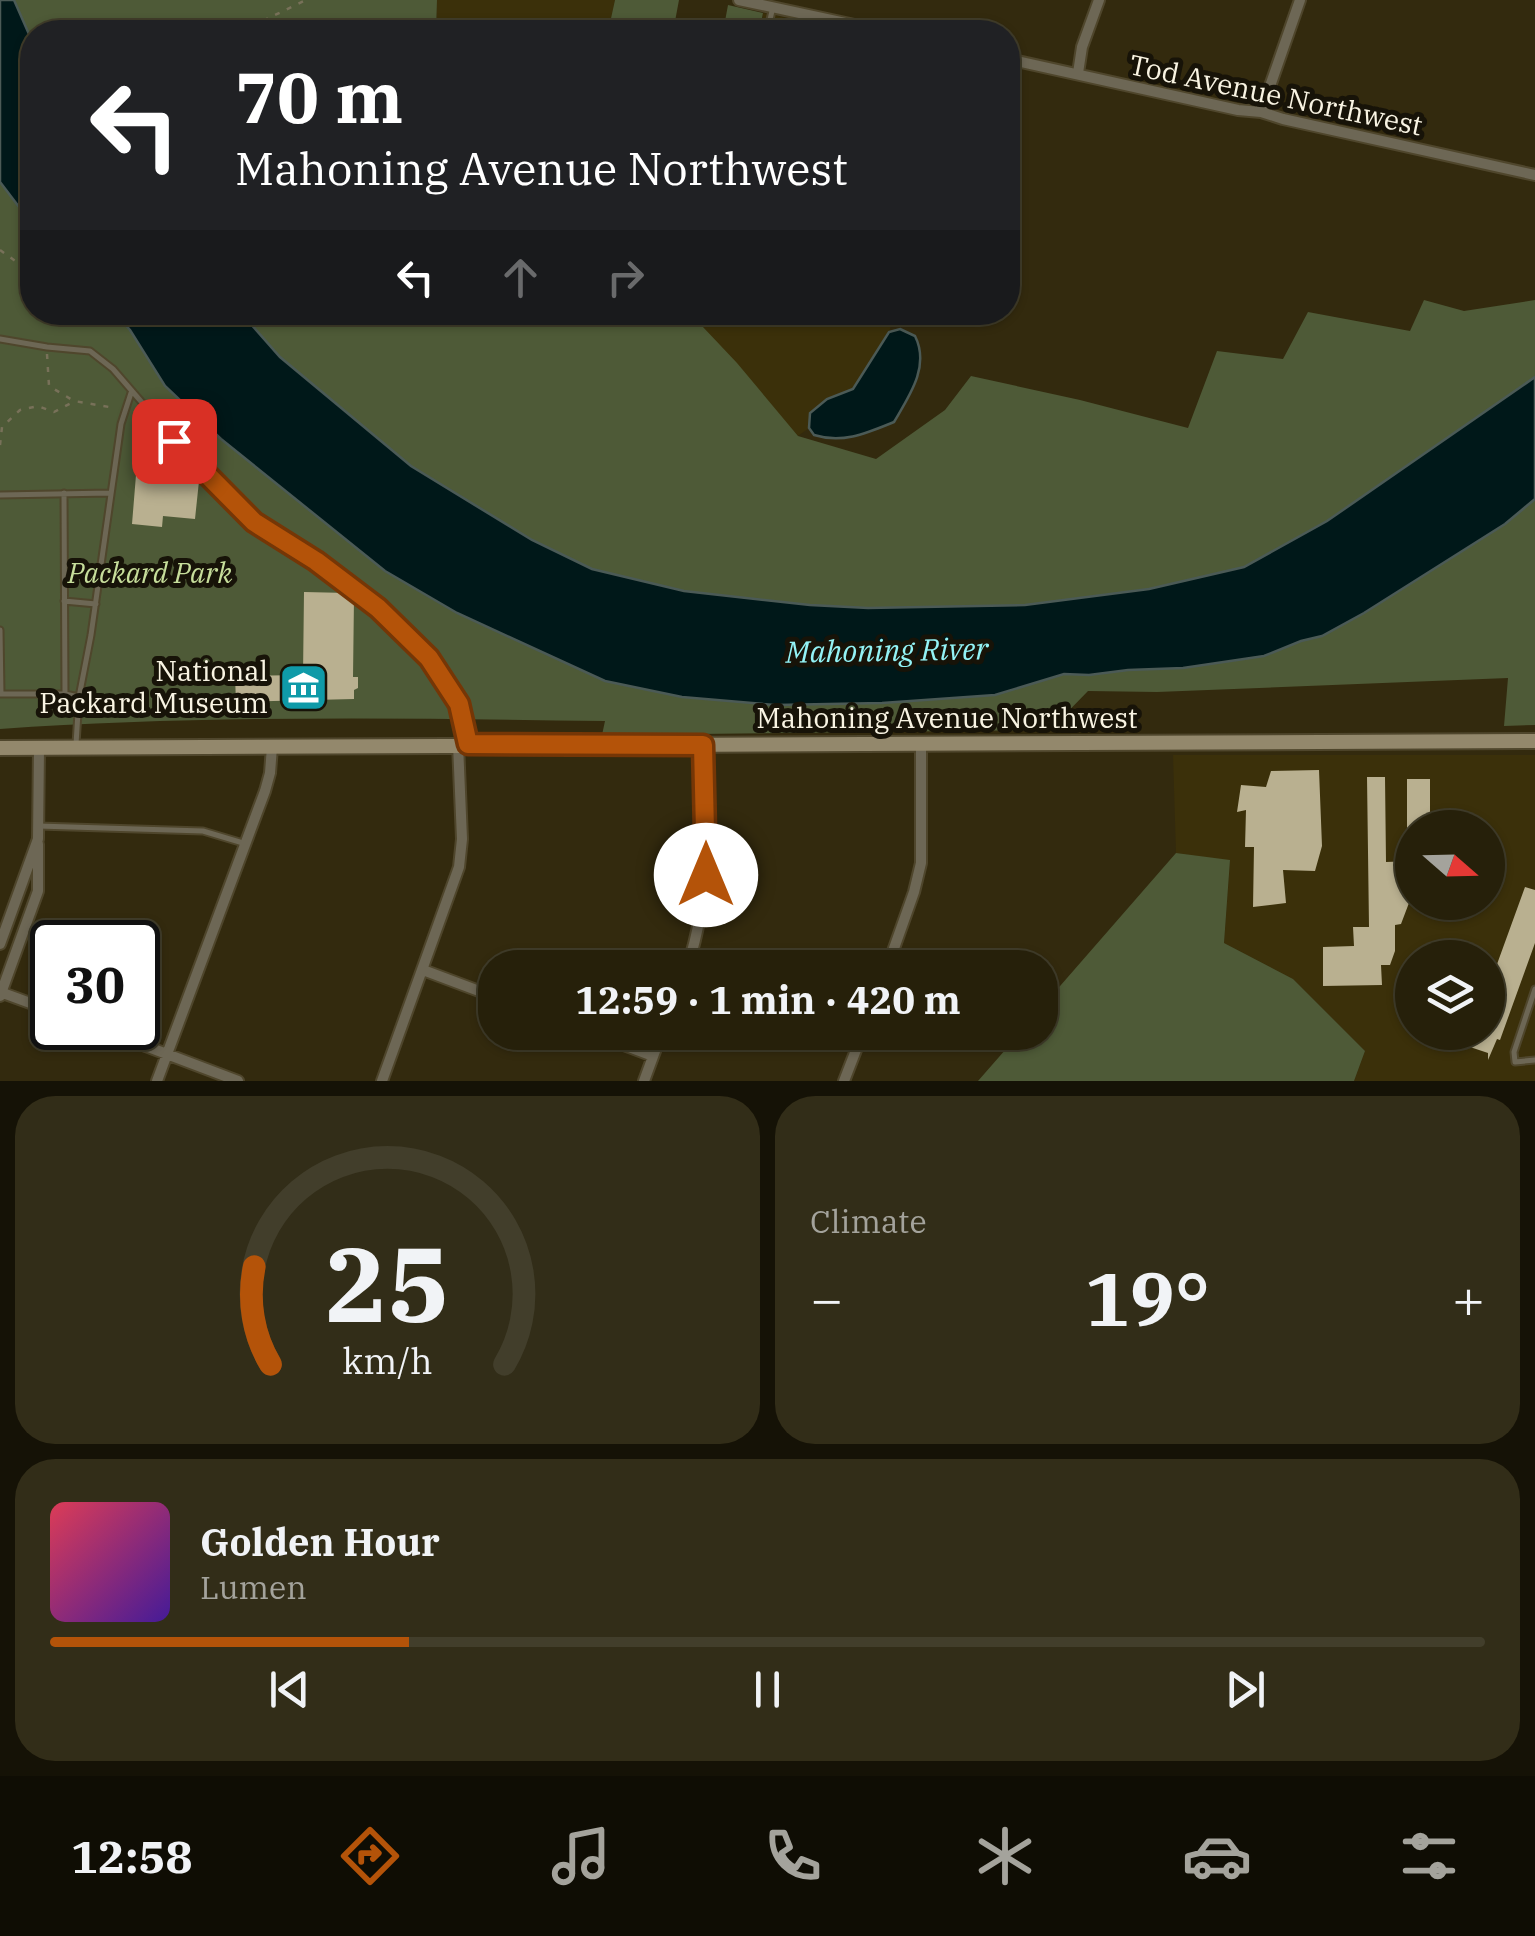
<!DOCTYPE html>
<html lang="en">
<head>
<meta charset="utf-8">
<style>
	body { margin:0; font-family:"IBM Plex Serif",serif; background:#322d18; color:#f1f3f6; height:100vh; display:flex; flex-direction:column; font-size:38px; white-space:nowrap }
	* { box-sizing:border-box; margin:0 }
	p { font-size:32px; color:#a4a39c }
	.icon { flex:none; width:55px; height:55px; fill:none; stroke:currentColor; stroke-width:2; stroke-linecap:round; stroke-linejoin:round }
	.map { position:relative; height:1081px; overflow:hidden }
	.panel { display:flex; flex-direction:column; gap:15px; padding:15px; background:#151206; flex:1 }
	.panel>* { flex:none }
	.banner { position:absolute; left:20px; top:20px; width:1000px; height:305px; border-radius:40px; box-shadow:0 2px 8px #0004,0 0 0 2px #423e2b; background:#202124; color:#fff; overflow:hidden }
	.needle { width:65px; rotate:110deg }
	.buttons { position:absolute; left:1395px; top:810px; display:grid; gap:20px }
	.buttons a { display:grid; place-items:center; width:110px; height:110px; border-radius:50%; background:#26200a; box-shadow:0 2px 8px #0004,0 0 0 2px #423e2b; font-size:50px }
	.speed { position:absolute; left:30px; top:920px; display:flex; gap:20px; font-size:50px; font-weight:700; text-align:center }
	.speed>* { display:grid; place-content:center; width:130px; height:130px; border-radius:50%; background:#26200a; box-shadow:0 2px 8px #0004,0 0 0 2px #423e2b; line-height:1 }
	.speed .limit { border:5px solid #111; border-radius:15px; background:#fff; color:#111 }
	.pin { position:absolute; display:grid; place-items:center; width:85px; height:85px; color:#fff; margin:-42px; border-radius:20px; box-shadow:0 5px 15px #0006 }
	.me { position:absolute; width:110px; margin:-55px; rotate:0deg; stroke-linejoin:round; filter:drop-shadow(0 0 8px #0008) }
	.turn { display:flex; align-items:center; gap:35px; height:210px; padding:0 50px; font-size:45px }
	.turn .icon { width:130px; height:130px; stroke-width:2.5 }
	.turn b { display:block; font-size:70px; line-height:85px }
	.lanes { display:flex; align-items:center; height:95px; padding:0 50px; background:#0003; justify-content:center; gap:50px; direction:ltr }
	.lanes .off { opacity:.35 }
	.big { font-size:75px; font-weight:700; line-height:1.1 }
	.panel .widget { flex:1; display:flex; flex-direction:column; justify-content:center; gap:15px; min-width:0; padding:0 35px; border-radius:40px; background:#322d18 }
	.panel .dial { align-items:center; gap:0 }
	.dial svg { height:260px; overflow:visible; fill:none; stroke:#423e2b; stroke-width:7; stroke-linecap:round; text-anchor:middle }
	.dial text { fill:#f1f3f6; stroke:none }
	.song { display:flex; align-items:center; gap:30px }
	.cover { width:120px; height:120px; border-radius:15px; background:linear-gradient(135deg,hsl(350 70% 55%),hsl(260 70% 35%)) }
	.played { height:10px; border-radius:5px; background:linear-gradient(90deg,#b45309 25%,#423e2b 25%) }
	.keys { display:flex; justify-content:space-around; direction:ltr }
	.heat { display:flex; justify-content:space-between; align-items:center; font-size:55px; direction:ltr }
	.panel .tiles { flex:1; display:grid; gap:15px; grid-template-columns:1fr 1fr }
	.widget:last-child { grid-column:span 2 }
	.trip { position:absolute; left:478px; top:950px; width:580px; height:100px; border-radius:40px; background:#26200a; box-shadow:0 2px 8px #0004,0 0 0 2px #423e2b; font-weight:700; line-height:100px; text-align:center }
	.tab-bar { display:flex; height:160px; justify-content:space-around; align-items:center; background:#0f0d04; color:#a4a39c }
	.tab-bar .icon { width:70px; height:70px }
	.tab-bar .active { color:#b45309 }
	.tab-bar b { font-size:45px; color:#f1f3f6 }
	.map>svg:first-child { display:block }
</style>
</head>
<body>
<div class="map">
<svg width="1535" height="1081" viewBox="0 0 1535 1081">
	<rect width="100%" height="100%" fill="#332a0e"/>
	<!-- built -->
	<path fill="#3b300a" fill-rule="evenodd" d="M437,0h178l-7,32h-172z
		M763,13l90,19h-93z
		M706,313h189l-6,19 -36,57 -26,10 -17,14 -1,15 -11,8 -95,-109z
		M1173,755h362v326h-181l11,-30 -72,-72 -69,-36 6,-82 -54,-8zM1412,828h76v74h-76zM1412,958h76v74h-76z"/>
	<!-- green -->
	<path fill="#4e5a37" d="M14,0h423l-1,32h-404v9z
		M615,0h64l-6,32h-65z
		M728,5l35,8 -4,19h-36z
		M0,182l32,42v88l83,1 15,17 35,56 56,53 164,132 72,42 148,68 77,16 93,8 107,-2 113,-8 69,-21 25,1 39,-5 55,-2 81,-12 37,-15 21,-5 42,-23 141,-89 30,-25v226l-31,1 4,-48 -351,14 -69,-1 -38,39 -448,5 3,-14c-202,-3 -404,-6 -605,8z
		M1424,300l40,11 71,-11v77l-208,144 -83,46 -95,22 -124,16 -157,3 -58,-3 -126,-14 -92,-22 -60,-29 -121,-74 -131,-109 -39,-44h465l-3,14 34,36 61,73 78,23 69,-49 26,-34 109,24 108,28 29,-77 66,8 25,-47 102,19z
		M1176,853l54,7 -6,83 69,36 72,72 -11,30h-376l42,-48 20,-1v-23z"/>
	<!-- water -->
	<path fill="#001819" stroke="#4b5a56" stroke-width="2.5" d="M0,0h14l18,41v183l-32,-42z
		M115,313h126l39,44 131,109 121,74 60,29 92,22 126,14 58,3 157,-3 124,-16 95,-22 83,-46 208,-144v122l-30,25 -141,89 -42,23 -21,5 -37,15 -81,12 -55,2 -39,5 -25,-1 -69,21 -113,8 -107,2 -93,-8 -77,-16 -148,-68 -72,-42 -164,-132 -56,-53 -35,-56z
		M900,329l15,7c15,30 -5,59 -21,86 -27,11 -51,22 -80,13l-5,-7 1,-15 17,-14 26,-10 36,-57z"/>
	<!-- building -->
	<path fill="#b9b090" d="M136,475l63,6 -4,38 -32,-3 -1,11 -30,-3z
		M304,592l44,1 6,4 -1,80h5v11l-4,2v9l-118,3 -1,-26 68,-1z
		M1319,770l3,76 -7,25 -32,-1 3,33 -33,4 1,-60h-9l1,-37 -9,2 4,-27 25,2 5,-16z
		M1367,777h18l1,85 26,-1v34l-11,29 -6,1v26l-5,14h-9l1,20 -59,1v-39l31,-1 -1,-19h16z
		M1407,779h23v49h-23z
		M1525,887l10,3v53l-35,97 -3,-1 -9,21v-7l-21,-7 5,-14h16v-43z"/>
	<g fill="none" stroke-linecap="round" stroke-linejoin="round">
		<defs>
			<path id="service" d="M767,32l6,-25
				M0,339l47,8 43,4 23,18 83,96 57,57 64,39 61,47 51,49 30,47 8,37
				M64,493l1,201
				M0,495l110,-2
				M64,601l32,3
				M0,630l1,64
				M0,694h65l14,3 -3,47
				M79,697l12,-62 30,-211 10,-31
				M38,826l165,5 40,12
				M1535,989l-21,63 1,10 20,-2"/>
			<path id="minor" d="M739,0l148,32
				M1008,59l230,51 23,2 22,7 252,56
				M1078,73l4,-26 17,-47
				M1261,112l39,-112
				M0,944l38,-105 1,-91
				M687,968c24,-72 22,-149 16,-223
				M887,968l27,-76 7,-29v-119
				M423,970l72,27
				M0,992l52,19
				M0,996l38,-105v-47
				M98,1028l140,53
				M589,1032l64,24
				M157,1081l108,-290 5,-18 2,-26
				M382,1081l77,-214 3,-28 -4,-95
				M644,1081l18,-49
				M844,1081l19,-49"/>
			<path id="secondary" d="M0,748l1535,-7"/>
		</defs>
		<!-- service casing -->
		<use href="#service" stroke="#4f462c" stroke-width="9"/>
		<!-- minor casing -->
		<use href="#minor" stroke="#4f462c" stroke-width="14"/>
		<!-- secondary casing -->
		<use href="#secondary" stroke="#4f462c" stroke-width="18"/>
		<!-- path -->
		<path stroke="#787159" stroke-width="2.5" stroke-dasharray="5 8" stroke-linecap="butt" d="M240,32l66,-32
			M0,250l18,13 14,-13
			M47,354l2,32 25,15 35,6
			M0,445l2,-18 18,-17 18,-4 16,6 19,-10"/>
		<!-- service -->
		<use href="#service" stroke="#6d6755" stroke-width="5"/>
		<!-- minor -->
		<use href="#minor" stroke="#6d6755" stroke-width="10"/>
		<!-- secondary -->
		<use href="#secondary" stroke="#93886c" stroke-width="14"/>
	</g>
	<g fill="none" stroke-linecap="round" stroke-linejoin="round">
		<defs>
			<path id="route" d="M174,441l80,81 62,39 62,47 51,50 30,46 9,40 235,1 3,130"/>
		</defs>
		<!-- route casing -->
		<use href="#route" stroke="#753606" stroke-width="25"/>
		<!-- route -->
		<use href="#route" stroke="#b45309" stroke-width="18"/>
	</g>
	<!-- icons -->
	<defs>
		<symbol id="museum-square" viewBox="-11 -11 22 22"><rect x="-9" y="-9" width="18" height="18" rx="4" fill="#0f9aa8" stroke="#171308"/><path d="M0-6L6-3V-2H-6V-3ZM-5-1h2V3h-2ZM-1-1h2V3h-2ZM3-1h2V3H3ZM-6 4H6V6H-6Z" fill="#fff"/></symbol>
	</defs>
	<g fill-rule="evenodd">
		<use href="#museum-square" x="276" y="660" width="55" height="55"/>
	</g>
	<g text-anchor="middle" stroke-width="10" stroke-linejoin="round" paint-order="stroke">
		<!-- street labels -->
		<g font-size="28" fill="#f9f4e3" stroke="#171308">
			<text transform="translate(1276 95) rotate(12)" y="10">Tod Avenue Northwest</text>
			<text x="947" y="728">Mahoning Avenue Northwest</text>
		</g>
		<!-- park labels -->
		<g font-size="28" font-style="italic" fill="#c7de9b" stroke="#171308">
			<text x="150" y="583">Packard Park</text>
		</g>
		<!-- poi labels -->
		<g font-size="28" fill="#f9f4e3" stroke="#171308" text-anchor="end">
			<text x="268" y="681">National<tspan x="268" dy="32">Packard Museum</tspan></text>
		</g>
		<!-- water labels -->
		<g font-size="30" font-style="italic" fill="#93f3f6" stroke="#171308">
			<text transform="translate(887 651) rotate(-1)" y="10">Mahoning River</text>
		</g>
	</g>
</svg>
<div class="buttons">
<a><svg class="needle" viewBox="-14 -14 28 28"><path d="M0-13l5 13h-10z" fill="#e53935"/><path d="M0 13l5-13h-10z" fill="#a4a39c"/></svg></a>
<a><svg class="icon" aria-label="layers" viewBox="0 0 24 24"><path d="M12 4l9 5-9 5-9-5zM3 14l9 5 9-5"/></svg></a>
</div>
<div class="speed"><div class="limit">30</div></div>
<div class="pin" style="left:174px;top:441px;background:#d93025"><svg class="icon" aria-label="arrive" viewBox="0 0 24 24"><path d="M6 21V4h12l-3 4 3 4H6"/></svg></div>
<svg class="me" style="left:706px;top:875px" viewBox="-20 -20 40 40"><circle r="19" fill="#fff"/><path d="M0-13L10 11 0 6-10 11z" fill="#b45309"/></svg>
<div class="trip">12:59 · 1 min · 420 m</div>
<div class="banner">
<div class="turn"><svg class="icon" aria-label="left" viewBox="0 0 24 24"><path d="M17 20v-9H6M10 6l-5 5 5 5"/></svg><div><b>70 m</b>Mahoning Avenue Northwest</div></div>
<div class="lanes"><svg class="icon" aria-label="left" viewBox="0 0 24 24"><path d="M17 20v-9H6M10 6l-5 5 5 5"/></svg><svg class="icon off" aria-label="ahead" viewBox="0 0 24 24"><path d="M12 20V5M6 11l6-6 6 6"/></svg><svg class="icon off" aria-label="right" viewBox="0 0 24 24"><path d="M7 20v-9h11M14 6l5 5-5 5"/></svg></div>
</div>
</div>
<section class="panel">
<div class="tiles">
<div class="widget dial"><svg viewBox="0 0 100 80">
<path d="M14 69A42 42 0 1 1 86 69"/>
<path d="M14 69A42 42 0 0 1 9 39" stroke="#b45309"/>
<text x="50" y="56" font-size="32" font-weight="700">25</text>
<text x="50" y="72" font-size="11">km/h</text>
</svg></div>
<div class="widget"><p>Climate</p>
<div class="heat"><a>−</a><b class="big">19°</b><a>+</a></div>
</div>
<div class="widget">
<div class="song"><i class="cover"></i><div><b>Golden Hour</b><p>Lumen</p></div></div>
<div class="played"></div>
<div class="keys"><svg class="icon" aria-label="previous" viewBox="0 0 24 24"><path d="M18 5L8 12l10 7zM5 5v14"/></svg><svg class="icon" aria-label="pause" viewBox="0 0 24 24"><path d="M8 5v14M16 5v14"/></svg><svg class="icon" aria-label="next" viewBox="0 0 24 24"><path d="M6 5l10 7-10 7zM19 5v14"/></svg></div>
</div>
</div>
</section>
<nav class="tab-bar">
<b>12:58</b>
<svg class="icon active" aria-label="directions" viewBox="0 0 24 24"><path d="M12 3l9 9-9 9-9-9zM9 14v-3h6M13 9l2 2-2 2"/></svg>
<svg class="icon" aria-label="music" viewBox="0 0 24 24"><path d="M9 18V5l10-2v13"/><circle cx="6" cy="18" r="3"/><circle cx="16" cy="16" r="3"/></svg>
<svg class="icon" aria-label="phone" viewBox="0 0 24 24"><path d="M5 4h4l2 5-3 2q2 4 5 5l2-3 5 2v4C11 20 4 13 5 4z"/></svg>
<svg class="icon" aria-label="climate" viewBox="0 0 24 24"><path d="M12 3v18M4 7l16 10M4 17L20 7"/></svg>
<svg class="icon" aria-label="car" viewBox="0 0 24 24"><path d="M5 17H2v-5l4-1 3-4h7l3 4 3 1v5h-3M9 17h6M6 11h13"/><circle cx="7" cy="17" r="2"/><circle cx="17" cy="17" r="2"/></svg>
<svg class="icon" aria-label="filters" viewBox="0 0 24 24"><path d="M4 7h16M4 17h16"/><circle cx="9" cy="7" r="2"/><circle cx="15" cy="17" r="2"/></svg>
</nav>
</body>
</html>
